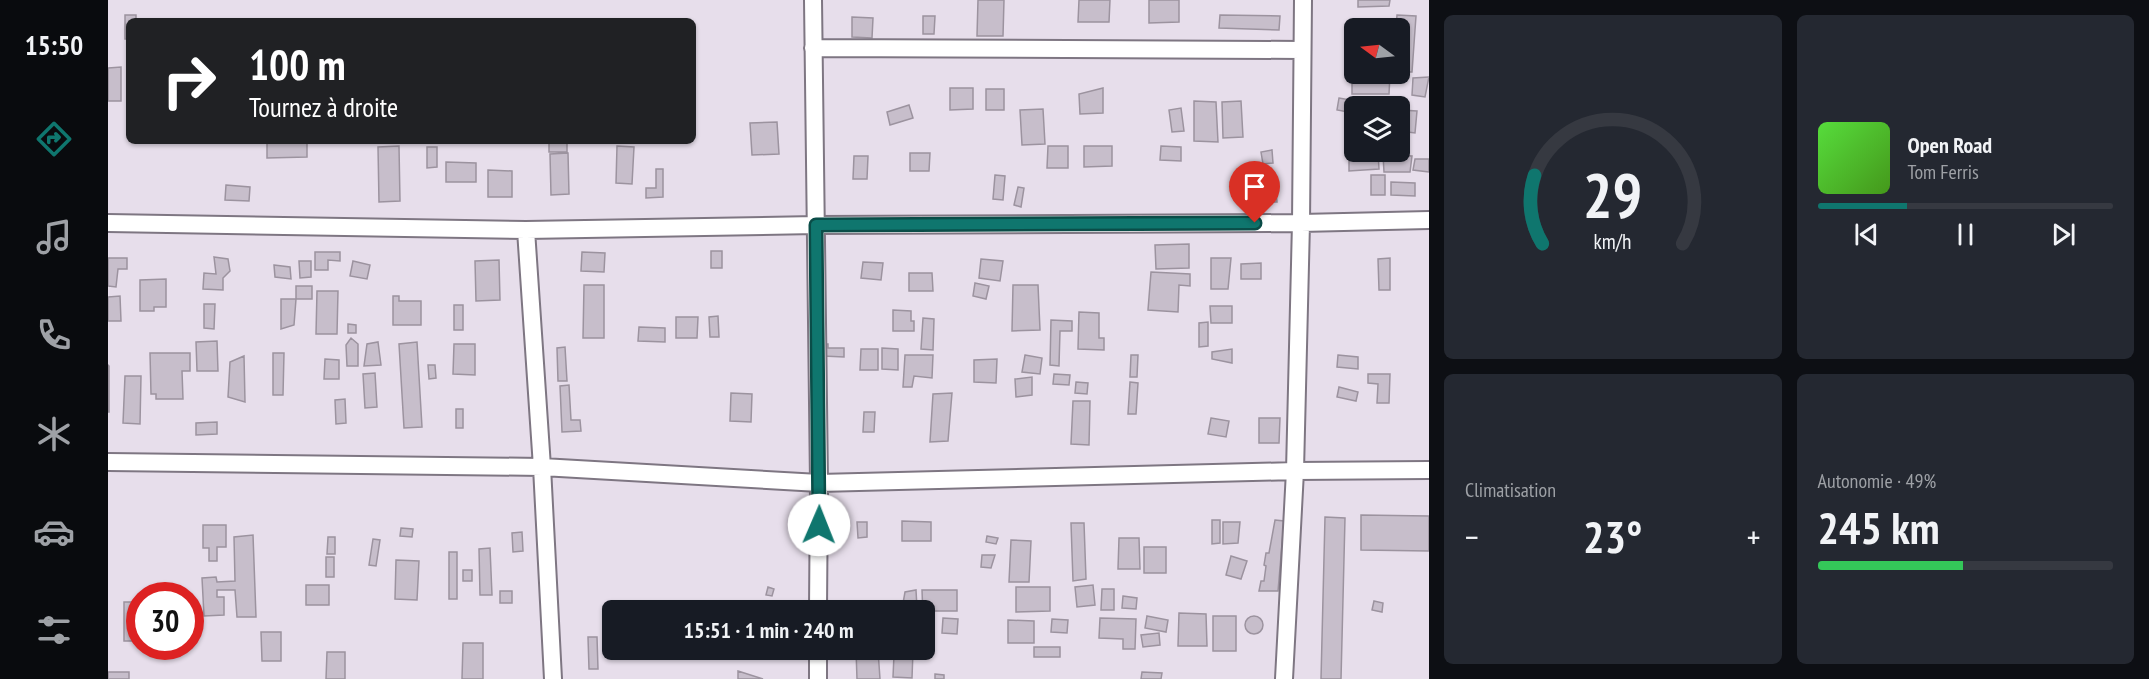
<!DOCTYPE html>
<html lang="fr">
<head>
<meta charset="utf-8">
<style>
	body { margin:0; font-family:"PT Sans Narrow",sans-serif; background:#242831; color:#f1f3f6; height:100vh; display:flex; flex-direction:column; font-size:22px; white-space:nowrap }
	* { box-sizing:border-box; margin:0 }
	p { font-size:20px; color:#9ea1a6 }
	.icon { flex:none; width:33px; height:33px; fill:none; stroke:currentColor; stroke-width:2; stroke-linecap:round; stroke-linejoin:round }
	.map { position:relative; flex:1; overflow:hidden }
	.side { display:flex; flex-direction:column; gap:15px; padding:15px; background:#0d0f14; width:720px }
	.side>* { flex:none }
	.top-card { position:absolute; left:18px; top:18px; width:570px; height:126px; border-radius:9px; box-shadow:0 2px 4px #0004; background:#202124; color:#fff; overflow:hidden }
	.needle { width:39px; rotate:285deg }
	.fabs { position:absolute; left:1236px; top:18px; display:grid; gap:12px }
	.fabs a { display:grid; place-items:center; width:66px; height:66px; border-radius:9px; background:#171b24; box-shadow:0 2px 4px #0004; font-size:30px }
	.speed { position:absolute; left:18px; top:582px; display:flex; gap:12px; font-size:30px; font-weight:700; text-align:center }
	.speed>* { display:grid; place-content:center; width:78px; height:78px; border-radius:50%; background:#171b24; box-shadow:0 2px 4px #0004; line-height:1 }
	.speed .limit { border:9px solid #d22; background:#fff; color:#111 }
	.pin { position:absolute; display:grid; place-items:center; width:51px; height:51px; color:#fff; margin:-62px -26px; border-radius:50% 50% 50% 0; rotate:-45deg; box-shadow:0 0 6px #0007 }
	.pin .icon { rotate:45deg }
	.me { position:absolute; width:66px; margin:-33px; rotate:1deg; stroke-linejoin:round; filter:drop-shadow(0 0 4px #0008) }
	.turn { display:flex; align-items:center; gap:21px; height:126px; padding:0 24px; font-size:27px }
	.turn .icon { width:78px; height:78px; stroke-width:2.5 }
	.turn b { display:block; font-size:42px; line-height:51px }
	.big { font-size:45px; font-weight:600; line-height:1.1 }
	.side .tile { flex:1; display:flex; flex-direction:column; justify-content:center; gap:9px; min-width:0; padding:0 21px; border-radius:9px; background:#242831 }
	.side .dial { align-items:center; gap:0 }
	.dial svg { height:156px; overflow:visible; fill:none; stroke:#363941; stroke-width:7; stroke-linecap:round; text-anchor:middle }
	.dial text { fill:#f1f3f6; stroke:none }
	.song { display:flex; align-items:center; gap:18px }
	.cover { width:72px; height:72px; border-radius:9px; background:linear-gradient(135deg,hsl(110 70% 55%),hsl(100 70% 35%)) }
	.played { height:6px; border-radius:3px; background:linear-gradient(90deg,#0f766e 30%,#363941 30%) }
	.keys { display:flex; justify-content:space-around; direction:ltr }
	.heat { display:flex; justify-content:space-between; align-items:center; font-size:33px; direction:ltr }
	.charge { height:9px; border-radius:4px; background:linear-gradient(90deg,#34c759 49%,#363941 0) }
	.side .tiles { flex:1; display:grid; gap:15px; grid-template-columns:repeat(2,1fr) }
	.trip { position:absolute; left:494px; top:600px; width:333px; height:60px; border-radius:9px; background:#171b24; box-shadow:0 2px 4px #0004; font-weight:600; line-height:60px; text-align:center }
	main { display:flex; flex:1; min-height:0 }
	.tabs { display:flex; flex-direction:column; width:108px; justify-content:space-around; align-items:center; background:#090b0e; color:#9ea1a6 }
	.tabs .icon { width:42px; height:42px }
	.tabs .on { color:#0f766e }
	.tabs b { font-size:27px; color:#f1f3f6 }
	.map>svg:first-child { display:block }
</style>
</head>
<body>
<main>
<nav class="tabs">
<b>15:50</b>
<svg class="icon on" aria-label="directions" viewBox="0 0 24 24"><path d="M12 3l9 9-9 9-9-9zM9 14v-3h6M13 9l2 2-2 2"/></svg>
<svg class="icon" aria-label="music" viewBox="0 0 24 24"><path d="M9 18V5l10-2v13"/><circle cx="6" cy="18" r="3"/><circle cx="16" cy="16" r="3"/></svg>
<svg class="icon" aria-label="phone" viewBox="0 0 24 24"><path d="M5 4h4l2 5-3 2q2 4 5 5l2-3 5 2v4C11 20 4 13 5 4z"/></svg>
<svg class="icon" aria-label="climate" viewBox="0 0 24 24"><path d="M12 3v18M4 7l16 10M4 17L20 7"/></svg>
<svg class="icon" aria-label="car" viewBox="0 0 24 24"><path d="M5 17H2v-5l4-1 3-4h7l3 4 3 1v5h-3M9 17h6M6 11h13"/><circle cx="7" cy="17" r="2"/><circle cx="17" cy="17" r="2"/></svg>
<svg class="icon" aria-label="filters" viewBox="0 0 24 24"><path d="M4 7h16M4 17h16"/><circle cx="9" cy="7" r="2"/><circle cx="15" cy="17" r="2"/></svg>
</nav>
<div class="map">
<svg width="1321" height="679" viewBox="0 0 1321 679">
	<rect width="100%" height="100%" fill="#e7deeb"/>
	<!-- building -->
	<path fill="#c7becb" stroke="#9c939f" stroke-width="1.5" d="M870,0h26l-1,36h-26z
		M971,0h31l-1,22h-31z
		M1041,0h30v22l-30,1z
		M1250,0h32l-1,6 -31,1z
		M17,15h11v6h-7v18h-4z
		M1112,15l60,1 -1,14 -60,-2z
		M1289,15l19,1 -4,56h-12v-44h-4z
		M815,16h12l-1,18h-11z
		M744,17l21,1 -1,20 -20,-1z
		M219,19h37v2h-37z
		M19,43h2v23h-2z
		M1246,47v20l-7,1v-19z
		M13,67v34h-13v-33z
		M19,70h2v32h-2z
		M1244,72l2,2h36l-1,20h-37z
		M1321,77l-4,20 -13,-2 1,-17z
		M842,88h23v21l-23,1z
		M995,88v25l-23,1 -1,-20z
		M878,89h18v21h-18z
		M1231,98l17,3 -3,12 -16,-3z
		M1086,101l22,1 2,40 -24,-1z
		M1133,101l2,36 -20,1 -1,-36z
		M801,105l4,13 -23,7 -3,-13z
		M1073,108l3,23 -12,1 -3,-22z
		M935,109l2,35 -23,1 -2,-35z
		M1292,110l17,1 -2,22 -15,-2z
		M1246,119v27l-3,1 -5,-27z
		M669,122l2,32 -27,1 -2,-32z
		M102,141h31v2h-31z
		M159,141h40v16l-40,1z
		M441,141h18v11h-18z
		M291,146l1,55 -21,1 -1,-55z
		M509,146l17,1 -2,37 -16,-1z
		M940,146h20v22h-21z
		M976,146h28v20l-28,1z
		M1053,146l20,1v14l-21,-1z
		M319,147h10v20l-10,1z
		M1164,150l1,13 -10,1 -2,-12z
		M1241,152h29l1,17 -30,2z
		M460,153l1,41 -18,1 -1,-41z
		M802,153h20l-1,18h-19z
		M1275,155l29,1 -2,16h-26z
		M746,156h14l-1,23h-14z
		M1307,159h14v13l-16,-2z
		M338,162l30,1v19h-30z
		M548,169h7v28l-17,1v-10h10z
		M380,170l24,1v26h-24z
		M887,175l10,1 -2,24 -10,-1z
		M1263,175h14v20h-14z
		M1283,182l24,1v13l-24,-1z
		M118,185l24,2 -1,14 -24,-1z
		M910,187l6,1 -3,19 -7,-2z
		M1155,191h13l1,11h-14z
		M1081,244v24l-33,1 -1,-24z
		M603,251h11v17h-11z
		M207,252h25v9l-12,-1v10h-13z
		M474,252l23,1 -1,19 -23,-1z
		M106,257l14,2 2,12 -7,7v12l-20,-1 1,-16 12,1z
		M0,258h19v11h-9l-2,18 -8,-1z
		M1103,258h20l-3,31h-17z
		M1282,258v32h-11l-1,-31z
		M873,259l22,2 -3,20 -21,-3z
		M391,260l1,40 -24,1 -1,-40z
		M191,261h12v16l-11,1z
		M245,261l17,4 -3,14 -17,-3z
		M755,262l20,1 -2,17 -20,-2z
		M1153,263v16h-20v-15z
		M166,265l16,2 1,12 -16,-2z
		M1043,272l39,2v12l-11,-1 -1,27 -30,-2z
		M801,273h23l1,18h-24z
		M58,279v28h-12v4h-14v-31z
		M867,283l14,3 -3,13 -13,-3z
		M476,285h20v53h-21z
		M905,285h25l2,45 -28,1z
		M188,286h16v13h-16z
		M209,291h21l-1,43h-21z
		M12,296l1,25h-13v-24z
		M285,296h6v5h22v24h-28z
		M173,299h15l-2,26 -13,4z
		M96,304h11l-1,25 -10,-1z
		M346,305h9v25h-9z
		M1102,306h22v17h-21z
		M785,310l18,1v10h3v10h-21z
		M971,312l20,1v25h5v12l-26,-1z
		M610,316l1,21h-9l-1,-20z
		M568,317h22l-1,21h-21z
		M815,318l11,1 -1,31 -12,-1z
		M943,320l21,1v10h-12l-1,35 -9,-1z
		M1100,322v24l-9,1v-24z
		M240,324l8,1v8h-8z
		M531,327l26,1v14l-27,-1z
		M243,338l7,6v22h-11l-1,-21z
		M109,341l1,30h-21l-1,-29z
		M270,342l3,23 -17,1 3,-22z
		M309,342l5,85 -18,1 -5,-84z
		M346,344h21v31l-22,-1z
		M716,344h4v4h16v9l-21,-1z
		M457,347l2,34h-9l-1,-33z
		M774,348l16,1v21l-16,-1z
		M753,349h17v21h-18z
		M1124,349v14l-20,-4v-7z
		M42,353h40v18h-8l1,28h-27v-5h-5z
		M165,353h11l-1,42h-10z
		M797,355h28l-1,23 -18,-2 -2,11h-9z
		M917,355l17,3 -2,16 -18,-2z
		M1023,355h7l-1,22h-7z
		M1230,355l20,2v12l-21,-2z
		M136,356l1,46 -17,-5 2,-35z
		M217,359l14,1v19h-15z
		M889,359l-1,24 -22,-1v-22z
		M0,365l1,1v46h-1z
		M320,365h7l1,13 -7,1z
		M267,373l2,34 -12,1 -2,-34z
		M946,374l16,1 -1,10 -16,-1z
		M1260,374h22l-1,29h-12l1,-19 -10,-1z
		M17,376h16l-1,48 -17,-1z
		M924,377v18l-16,2 -1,-18z
		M968,382l12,1 -1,11 -12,-1z
		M1022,382l8,1 -2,31h-8z
		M461,385l2,35h9l1,11 -19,1 -2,-46z
		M1231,387l19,5 -2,9 -19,-4z
		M623,393l21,1 -1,28 -21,-1z
		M844,393l-4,48 -18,1 3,-48z
		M237,399l1,24 -10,1 -1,-24z
		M965,401h17l-1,44 -18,-1z
		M348,409h7v19h-7z
		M756,412h11l-1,20h-11z
		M1103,418l18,3 -3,16 -18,-3z
		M1151,418h21l-1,25h-20z
		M109,422v12l-21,1v-12z
		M1253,515l68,1v35l-68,-1z
		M1217,517l20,1 -4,161h-20z
		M1104,520h8v23l-8,1z
		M1167,520l9,1 -6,70h-19l2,-10h3l2,-15 -2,-1 2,-12h3z
		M794,521l29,1v19h-29z
		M749,522h10v15l-9,1z
		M1115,522h17l-2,21 -15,1z
		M963,523h13l2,56 -13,2z
		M95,525h23v22h-9v14h-8v-13h-6z
		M293,528l12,1 -1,8 -12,-1z
		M414,532l1,19 -10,1 -1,-19z
		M145,535l3,82h-19l-2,-27h-18v7h7v18l-20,1 -2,-38 14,-1 1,5 18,-1 -1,-44z
		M879,536l11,2 -2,6 -10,-2z
		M220,537h7v17h-8z
		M1011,538h20l1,31h-22z
		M265,539l7,1 -4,26 -7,-1z
		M903,540l20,1 -2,41h-20z
		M1036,547h22v26h-22z
		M382,548l2,47h-12l-1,-46z
		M341,552h8v47h-8z
		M874,555h13l-4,13 -10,-1z
		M1123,556l16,5 -6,18 -15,-4z
		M218,557h8v20h-8z
		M288,560l23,1 -2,39 -22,-1z
		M355,570h9v11h-9z
		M198,585h23v20h-23z
		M985,585l2,20 -18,2 -2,-20z
		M660,587l6,2 -2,7 -6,-1z
		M908,587h34v24l-34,1z
		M994,589h12v21h-13z
		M808,590l1,18 -15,1 3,-17z
		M814,590h35v21h-26l-1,32h-6z
		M392,591h12v12h-12z
		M1015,596l14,2 -1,11 -14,-1z
		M1266,601l9,2 -1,9 -10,-2z
		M16,602h11v39h-11z
		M1071,613l27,1 1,32h-29z
		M1137 625a9 9 0 1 1 18 0a9 9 0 1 1-18 0Z
		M1039,616l21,4 -2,12 -21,-4z
		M1105,616h23v35h-23z
		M835,618l15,1 -1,15 -15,-1z
		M992,618l36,1 -1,30h-12v-10l-24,-1z
		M944,619l16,1 -1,13 -16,-1z
		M900,620l26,1v22h-26z
		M153,632h20v29h-19z
		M1051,633l1,12 -17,2 -2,-12z
		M480,637h9l1,32h-9z
		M355,643h20v36h-21z
		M926,647h26v10h-26z
		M748,650h22l2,29h-23z
		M796,650l9,1 -1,27 -19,-1 1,-22 9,4z
		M219,652h18v27h-19z
		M630,671l25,8h-25z
		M0,672h21v7h-21z
		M1034,672l20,1 -1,6h-20z
		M827,674l9,1v4h-9z"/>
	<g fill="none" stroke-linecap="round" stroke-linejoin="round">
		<defs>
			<path id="street" d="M705,0l6,483 -1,127
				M705,48l489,2
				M0,223l418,7 290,-5 485,-2 128,-3
				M418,230l16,237 11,212
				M0,462l434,5 277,16 476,-12 134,-1
				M710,679v-29
				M1176,679l11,-208 6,-248 2,-223"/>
		</defs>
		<!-- street casing -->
		<use href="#street" stroke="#7e7682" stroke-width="20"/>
		<!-- street -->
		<use href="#street" stroke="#fff" stroke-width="16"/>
	</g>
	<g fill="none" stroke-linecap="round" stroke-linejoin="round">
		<defs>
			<path id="route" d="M711,525l-3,-300 439,-2"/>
		</defs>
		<!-- route casing -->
		<use href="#route" stroke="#0a4d48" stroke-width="15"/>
		<!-- route -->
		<use href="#route" stroke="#0f766e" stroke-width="10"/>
	</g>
</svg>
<div class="fabs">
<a><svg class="needle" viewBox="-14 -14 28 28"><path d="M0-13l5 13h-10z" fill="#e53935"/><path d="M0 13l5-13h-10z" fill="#9ea1a6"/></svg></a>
<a><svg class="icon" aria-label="layers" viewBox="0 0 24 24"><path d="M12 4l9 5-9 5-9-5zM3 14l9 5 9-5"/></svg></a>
</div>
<div class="speed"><div class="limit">30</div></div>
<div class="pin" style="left:1147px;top:223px;background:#d93025"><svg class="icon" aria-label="arrive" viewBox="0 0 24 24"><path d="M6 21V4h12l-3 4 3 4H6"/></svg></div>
<svg class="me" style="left:711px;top:525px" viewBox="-20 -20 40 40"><circle r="19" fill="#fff"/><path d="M0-13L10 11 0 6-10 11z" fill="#0f766e"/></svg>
<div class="trip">15:51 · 1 min · 240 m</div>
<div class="top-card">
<div class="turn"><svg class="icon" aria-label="right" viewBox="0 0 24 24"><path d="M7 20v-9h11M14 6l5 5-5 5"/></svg><div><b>100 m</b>Tournez à droite</div></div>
</div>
</div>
<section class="side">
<div class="tiles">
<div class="tile dial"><svg viewBox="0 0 100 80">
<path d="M14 69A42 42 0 1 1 86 69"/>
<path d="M14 69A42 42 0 0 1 10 34" stroke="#0f766e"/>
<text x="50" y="56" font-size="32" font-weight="700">29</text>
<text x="50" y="72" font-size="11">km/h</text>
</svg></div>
<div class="tile">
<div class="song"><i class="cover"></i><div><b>Open Road</b><p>Tom Ferris</p></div></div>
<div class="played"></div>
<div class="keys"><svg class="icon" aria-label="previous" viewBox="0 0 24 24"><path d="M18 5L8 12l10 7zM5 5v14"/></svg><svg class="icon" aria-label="pause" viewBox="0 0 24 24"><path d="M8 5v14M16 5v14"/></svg><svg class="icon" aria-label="next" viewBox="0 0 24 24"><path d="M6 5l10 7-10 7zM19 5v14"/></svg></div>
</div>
<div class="tile"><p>Climatisation</p>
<div class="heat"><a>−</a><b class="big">23°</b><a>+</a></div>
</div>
<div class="tile"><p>Autonomie · 49%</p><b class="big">245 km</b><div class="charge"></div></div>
</div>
</section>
</main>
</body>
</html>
